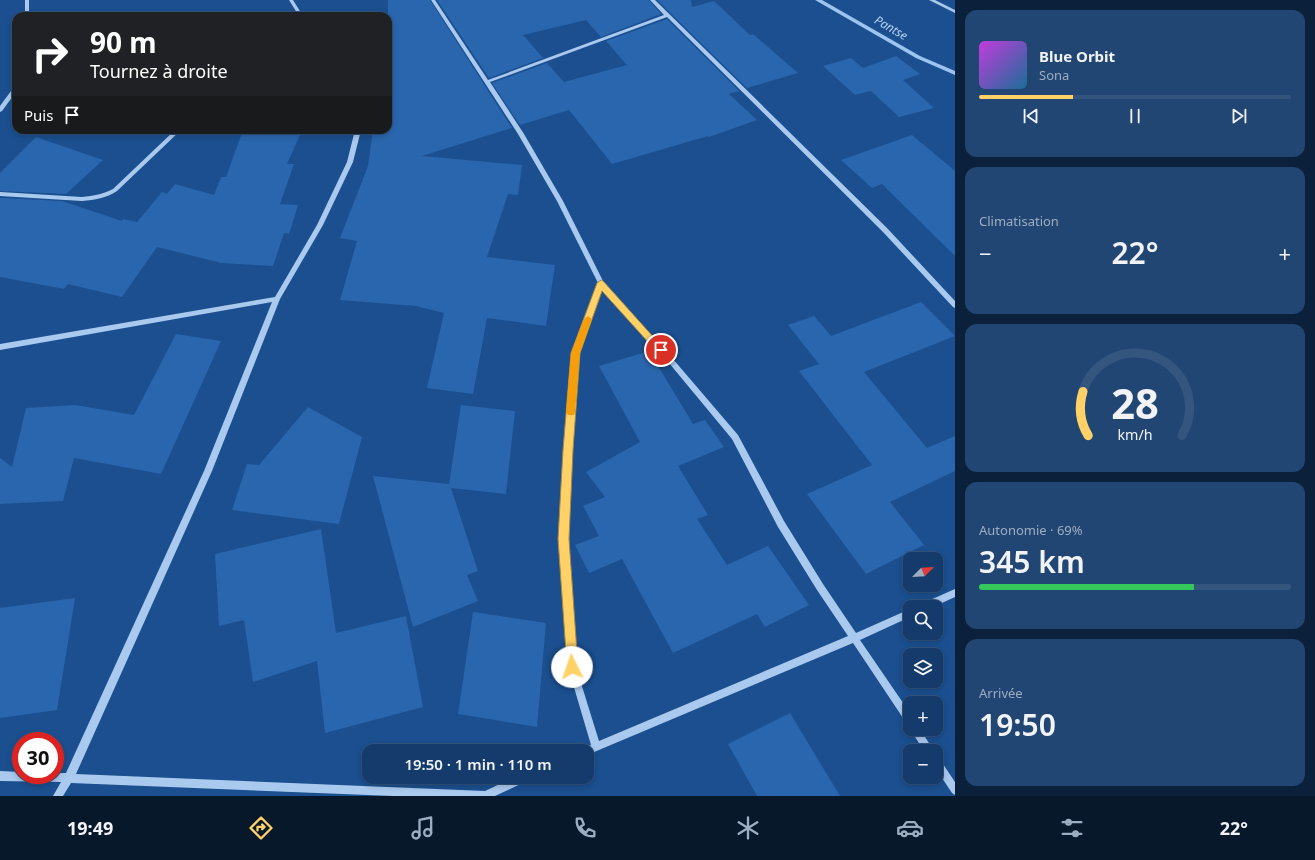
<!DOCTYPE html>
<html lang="fr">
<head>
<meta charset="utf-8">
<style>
	body { margin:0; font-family:"Noto Sans",sans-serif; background:#214673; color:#f1f3f6; height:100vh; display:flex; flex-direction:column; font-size:15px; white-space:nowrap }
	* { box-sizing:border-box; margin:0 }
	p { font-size:13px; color:#9dadc1 }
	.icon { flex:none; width:22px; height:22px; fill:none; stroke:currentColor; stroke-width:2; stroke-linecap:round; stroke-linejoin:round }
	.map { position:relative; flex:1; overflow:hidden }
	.side { display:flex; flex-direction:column; gap:10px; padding:10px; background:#0b203b; width:360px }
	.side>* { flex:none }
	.banner { position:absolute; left:12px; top:12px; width:380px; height:122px; border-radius:12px; box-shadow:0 2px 6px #0003,0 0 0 1px #33557e; background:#202124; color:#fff; overflow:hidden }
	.needle { width:26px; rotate:66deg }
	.controls { position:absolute; left:903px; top:552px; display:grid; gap:8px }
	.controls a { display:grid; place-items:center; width:40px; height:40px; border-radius:8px; background:#143b6b; box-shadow:0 2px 6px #0003,0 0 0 1px #33557e; font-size:20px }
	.speed { position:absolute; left:12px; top:732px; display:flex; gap:8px; font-size:20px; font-weight:700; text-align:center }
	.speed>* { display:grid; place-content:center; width:52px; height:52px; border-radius:50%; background:#143b6b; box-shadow:0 2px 6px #0003,0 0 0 1px #33557e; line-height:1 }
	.speed .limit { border:6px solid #d22; background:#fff; color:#111 }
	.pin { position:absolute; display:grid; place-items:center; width:34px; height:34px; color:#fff; margin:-17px; border:2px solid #fff; border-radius:50%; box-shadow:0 1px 4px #0007 }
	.me { position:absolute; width:44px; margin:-22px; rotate:356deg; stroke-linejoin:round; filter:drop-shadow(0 0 3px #0008) }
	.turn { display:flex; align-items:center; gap:14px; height:84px; padding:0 12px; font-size:18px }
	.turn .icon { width:52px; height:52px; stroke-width:2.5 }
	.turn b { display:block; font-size:28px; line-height:34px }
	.then { display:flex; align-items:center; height:38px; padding:0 12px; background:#0003; gap:8px; font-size:15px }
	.big { font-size:30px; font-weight:600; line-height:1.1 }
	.side .card { flex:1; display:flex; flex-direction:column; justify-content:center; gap:6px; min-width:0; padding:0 14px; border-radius:12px; background:#214673 }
	.side .dial { align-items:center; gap:0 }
	.dial svg { height:104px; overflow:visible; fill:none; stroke:#33557e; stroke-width:7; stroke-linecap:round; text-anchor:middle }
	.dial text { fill:#f1f3f6; stroke:none }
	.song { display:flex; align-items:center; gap:12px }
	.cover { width:48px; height:48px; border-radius:6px; background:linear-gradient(135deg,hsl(290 70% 55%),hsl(200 70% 35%)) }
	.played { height:4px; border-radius:2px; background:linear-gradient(90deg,#ffd166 30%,#33557e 30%) }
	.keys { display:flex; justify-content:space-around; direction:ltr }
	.heat { display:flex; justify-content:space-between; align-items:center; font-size:22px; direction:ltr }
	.charge { height:6px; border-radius:3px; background:linear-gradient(90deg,#34c759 69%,#33557e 0) }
	.trip { position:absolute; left:362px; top:744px; width:232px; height:40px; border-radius:12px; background:#143b6b; box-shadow:0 2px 6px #0003,0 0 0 1px #33557e; font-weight:600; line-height:40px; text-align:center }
	.dock { display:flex; height:64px; justify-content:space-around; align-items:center; background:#08182b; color:#9dadc1 }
	.dock .icon { width:28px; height:28px }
	.dock .selected { color:#ffd166 }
	.dock b { font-size:18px; color:#f1f3f6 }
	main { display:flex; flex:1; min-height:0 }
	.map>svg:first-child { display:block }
</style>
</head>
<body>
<main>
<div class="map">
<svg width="955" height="796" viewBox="0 0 955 796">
	<rect width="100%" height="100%" fill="#1b4f8f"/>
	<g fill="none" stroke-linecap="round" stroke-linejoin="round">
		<!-- stream -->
		<path fill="#9cc4f0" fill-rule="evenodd" d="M815,0h7l98,56 35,15v4l-39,-17z"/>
	</g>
	<!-- building -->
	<path fill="#2a66ad" d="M388,0h42l82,128 -90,28 100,9 -4,30 -10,-1 -21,63 68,8 -9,61 -59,-8 -14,76 -46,-6 17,-75 -28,-7 -76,-6 17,-59 -17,-3 28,-72 5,-36h15z
		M437,0h212l12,14 -60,23 -15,-17 -63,15 20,23 -54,20z
		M657,0h34l1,7 22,-6 36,34 3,-1 45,39 -51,15z
		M667,19l72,72 -10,3 28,26 -48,17 -1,-1 -96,28 -43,-54 -49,15 -28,-42 55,-20 17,19 63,-17 -21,-24z
		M896,56l24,18 -17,6 31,28 -35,9 -28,-26 -16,4 -32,-29 28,-8 12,10z
		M243,130h50l-2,3 9,2 -13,29h7l-14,40 18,1 -9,29 -5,-1 -11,33 -52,-3 -64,-16 -35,50 -54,-13 -4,5 -64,-12v-79l62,3 60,20 1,-2 14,3 25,-30 5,2 8,-10 39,11 7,-18h5z
		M912,135l43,36v85l-73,-72 -10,4 -31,-28z
		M36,137l67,23 -37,34 -66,-3v-18z
		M921,302l34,34 -91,36 63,76 28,-12v35l-65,31 34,43 -58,29 -59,-80 65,-29 -73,-94 20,-7 -31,-39 26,-9 17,20z
		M176,334l45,7 -60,133 -87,-16 -11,43 -63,3v-46l12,9 14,-59 49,-3 59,10z
		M649,351l44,73 12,-4 19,27 -46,19 30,49 -11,4 30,46 41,-19 41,59 -44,22 -8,-13 -84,39 -51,-94 -33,14 -14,-28 24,-9 -16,-30 22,-9 -19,-25 54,-30 -41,-76z
		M461,405l54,6 -9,83 -55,-6 27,83 -11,4 11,26 -65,26 -40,-151 76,8z
		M308,407l54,30 -23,87 -107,-14 15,-46 12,1z
		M321,529l15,104 70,-17 17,91 -98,26 -8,-72 -64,21 -9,-62 -25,6 -4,-72z
		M75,598l-18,112 -57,8v-110z
		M473,612l73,11 -9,104 -79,-13z
		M790,713l50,83h-83l-29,-52z"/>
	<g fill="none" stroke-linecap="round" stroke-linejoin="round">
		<!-- minor -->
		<path fill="#a9c9ee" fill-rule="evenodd" d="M25,0h4v16h-4z
			M289,0h4l10,16h-4z
			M431,0h4l53,80 176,-65 -14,-15h5l232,228 68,73v7l-2,-1 -70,-75 -216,-215 -177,65 34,52 39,67 40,80 70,78 65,76 46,86 39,63 33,49 54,-24v8l-50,23 50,73v12l-3,-1 -54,-81 -266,112v-4h-6l2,-3 8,-3 -23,-78 -9,-128 13,-186 26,-70 -41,-82 -39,-67zM602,288l67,75 63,76 46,88 39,63 31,46 -249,105 -23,-74 -9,-128 11,-186z
			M929,0h6l20,10v3z
			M16,86v6l-14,19 -2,1v-6l14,-19z
			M175,130h6l-64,61c-11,7 -22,9 -35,10l-82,-5v-4l82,5c12,-1 21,-3 31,-8z
			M355,130h6l-8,32 -30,63 -43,74 -68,172 -136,303 409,17 30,-14h16l-2,3 -34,16h-102l-322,-13 -8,13h-10l8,-14 -61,-1v-10l21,1v3h34v-2h11l138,-302 68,-169 -272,48v-6l275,-47 42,-72 30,-63z
			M955,589v8l-22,10h-13l1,-3z
			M910,729h10l14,22h-10z
			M936,756l3,2 16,24v13l-3,-2 -16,-24z"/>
	</g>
	<!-- route -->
	<path fill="#ffd166" stroke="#a68842" d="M601,280l2,1 62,69 -1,3h-6l-56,-62 -22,62 -7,97 -4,89 9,128 -2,4 -4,2 -3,-2 -2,-4 -9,-128 5,-89 8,-97 26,-70z"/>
	<!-- slow -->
	<path fill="#f59e0b" d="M588,316l4,3 -12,34 -5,59 -1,3h-6l-2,-3 5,-59 13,-34z"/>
	<g text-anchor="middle" stroke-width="4" stroke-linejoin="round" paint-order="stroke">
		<!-- far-water labels -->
		<g font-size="12" font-style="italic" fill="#b5d3f5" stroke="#1b4f8f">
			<text transform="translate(891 28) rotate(30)" y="4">Pantse</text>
		</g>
	</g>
</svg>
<div class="controls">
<a><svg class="needle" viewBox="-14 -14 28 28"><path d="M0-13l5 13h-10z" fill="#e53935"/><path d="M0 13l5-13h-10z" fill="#9dadc1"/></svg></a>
<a><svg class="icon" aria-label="search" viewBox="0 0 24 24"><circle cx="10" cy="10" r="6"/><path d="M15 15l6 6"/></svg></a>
<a><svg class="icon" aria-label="layers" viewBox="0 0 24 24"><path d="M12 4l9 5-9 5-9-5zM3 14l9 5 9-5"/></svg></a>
<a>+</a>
<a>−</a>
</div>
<div class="speed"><div class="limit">30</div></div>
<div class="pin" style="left:661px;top:350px;background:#d93025"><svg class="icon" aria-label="arrive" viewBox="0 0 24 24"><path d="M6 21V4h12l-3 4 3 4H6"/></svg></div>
<svg class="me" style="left:572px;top:667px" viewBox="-20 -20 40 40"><circle r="19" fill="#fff"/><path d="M0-13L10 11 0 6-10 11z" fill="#ffd166"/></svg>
<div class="trip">19:50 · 1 min · 110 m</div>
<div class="banner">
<div class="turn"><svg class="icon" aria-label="right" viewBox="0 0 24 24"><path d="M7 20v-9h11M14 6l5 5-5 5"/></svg><div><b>90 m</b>Tournez à droite</div></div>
<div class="then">Puis<svg class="icon" aria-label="arrive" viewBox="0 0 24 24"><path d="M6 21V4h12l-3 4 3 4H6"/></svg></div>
</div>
</div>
<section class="side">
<div class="card">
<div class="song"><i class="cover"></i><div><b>Blue Orbit</b><p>Sona</p></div></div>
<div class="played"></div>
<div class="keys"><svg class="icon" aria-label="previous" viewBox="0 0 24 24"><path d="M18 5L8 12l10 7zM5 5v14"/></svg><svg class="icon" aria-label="pause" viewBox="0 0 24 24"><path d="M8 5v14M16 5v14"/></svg><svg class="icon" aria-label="next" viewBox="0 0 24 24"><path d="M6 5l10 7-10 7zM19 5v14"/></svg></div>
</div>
<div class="card"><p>Climatisation</p>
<div class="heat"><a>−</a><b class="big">22°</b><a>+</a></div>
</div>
<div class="card dial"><svg viewBox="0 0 100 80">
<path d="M14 69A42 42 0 1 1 86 69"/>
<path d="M14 69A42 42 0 0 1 10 35" stroke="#ffd166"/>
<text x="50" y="56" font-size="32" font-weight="700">28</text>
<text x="50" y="72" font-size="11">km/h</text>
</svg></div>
<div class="card"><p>Autonomie · 69%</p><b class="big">345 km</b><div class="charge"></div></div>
<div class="card"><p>Arrivée</p><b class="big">19:50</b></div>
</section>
</main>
<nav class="dock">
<b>19:49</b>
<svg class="icon selected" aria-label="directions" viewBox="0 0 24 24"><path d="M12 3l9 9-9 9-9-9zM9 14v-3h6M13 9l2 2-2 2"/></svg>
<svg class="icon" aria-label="music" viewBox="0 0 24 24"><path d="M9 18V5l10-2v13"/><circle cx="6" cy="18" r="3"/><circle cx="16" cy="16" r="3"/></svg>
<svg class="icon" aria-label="phone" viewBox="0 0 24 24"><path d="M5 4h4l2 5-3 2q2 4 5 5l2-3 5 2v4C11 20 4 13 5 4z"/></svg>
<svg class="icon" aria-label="climate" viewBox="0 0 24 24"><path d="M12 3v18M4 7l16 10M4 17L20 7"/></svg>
<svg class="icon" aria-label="car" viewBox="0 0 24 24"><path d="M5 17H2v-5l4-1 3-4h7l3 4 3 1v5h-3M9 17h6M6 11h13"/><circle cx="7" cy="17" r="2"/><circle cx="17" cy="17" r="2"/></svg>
<svg class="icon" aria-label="filters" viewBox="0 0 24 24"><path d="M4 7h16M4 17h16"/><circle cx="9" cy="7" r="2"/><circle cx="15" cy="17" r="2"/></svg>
<b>22°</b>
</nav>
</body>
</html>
